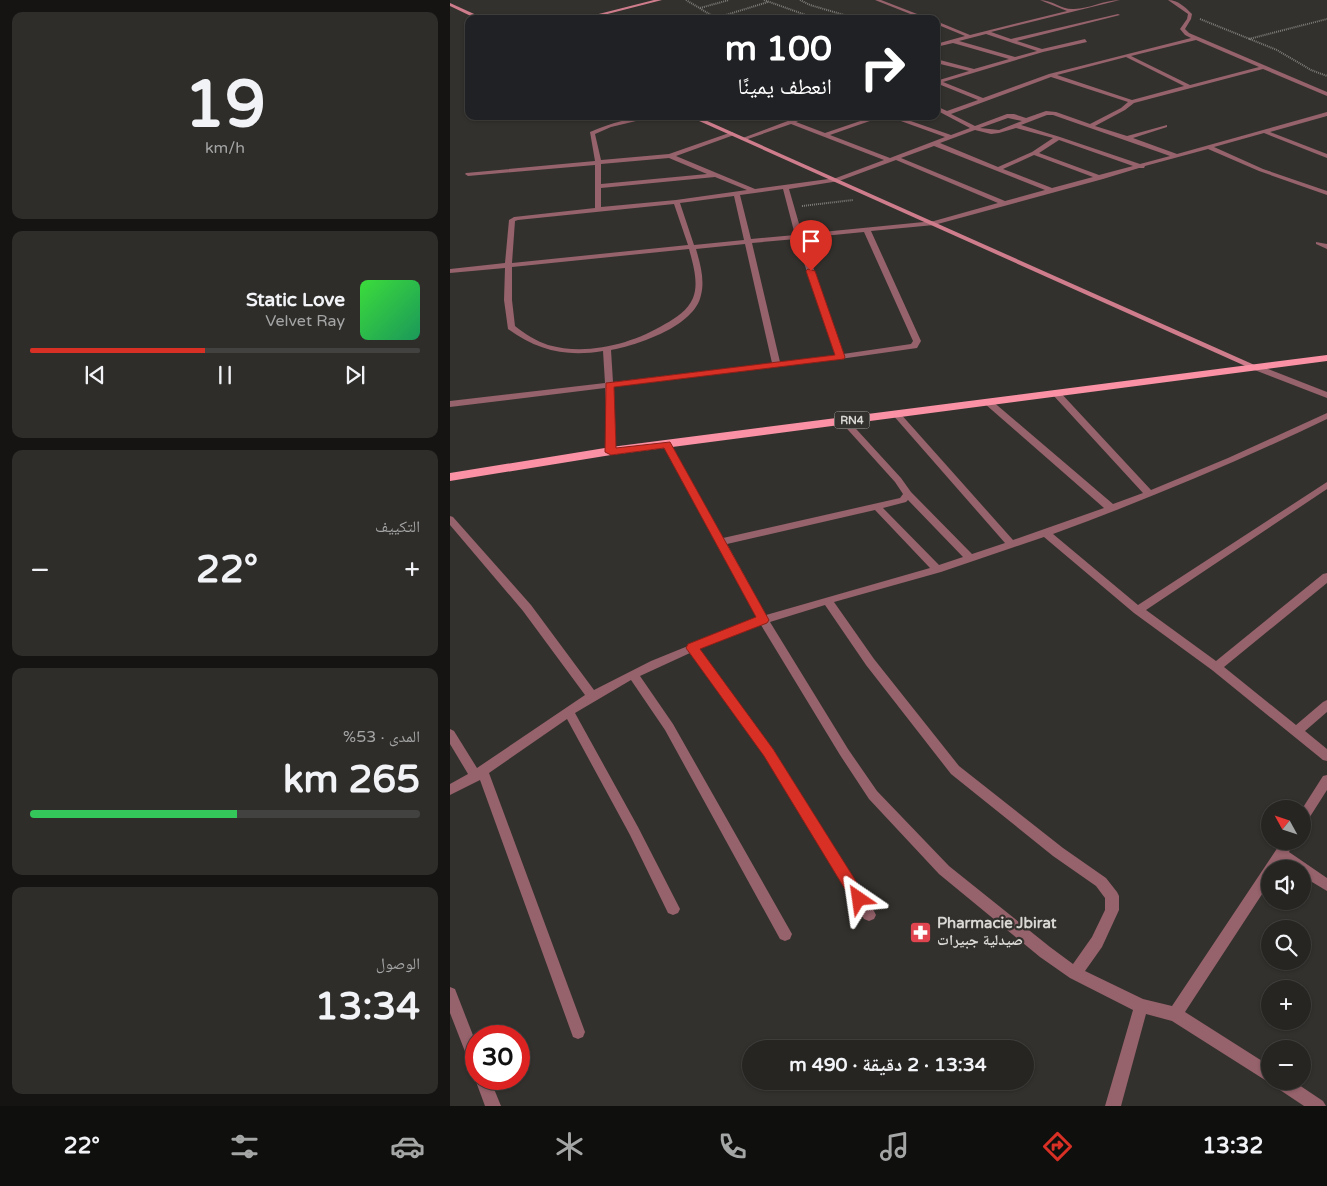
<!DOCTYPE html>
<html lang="ar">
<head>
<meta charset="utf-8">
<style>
	body { margin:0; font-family:"Varela Round","Noto Naskh Arabic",sans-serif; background:#2e2d2a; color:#f1f3f6; direction:rtl; height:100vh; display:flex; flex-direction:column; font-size:19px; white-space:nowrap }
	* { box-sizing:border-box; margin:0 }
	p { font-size:16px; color:#a4a5a5 }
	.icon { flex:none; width:28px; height:28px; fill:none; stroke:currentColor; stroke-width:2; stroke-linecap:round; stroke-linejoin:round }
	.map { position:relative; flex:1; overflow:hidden; direction:ltr }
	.drawer { display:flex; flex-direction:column; gap:12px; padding:12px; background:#151413; width:450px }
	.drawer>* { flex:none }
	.guide { position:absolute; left:15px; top:15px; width:475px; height:105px; border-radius:10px; box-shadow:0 1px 4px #0004,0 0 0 1px #424240; direction:rtl; background:#202124; color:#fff; overflow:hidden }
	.needle { width:32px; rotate:310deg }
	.fabs { position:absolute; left:811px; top:800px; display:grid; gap:10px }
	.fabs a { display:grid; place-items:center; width:50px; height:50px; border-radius:50%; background:#262522; box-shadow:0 1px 4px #0004,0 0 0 1px #424240; font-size:25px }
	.speed { position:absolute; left:15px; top:1025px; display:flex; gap:10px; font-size:25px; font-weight:700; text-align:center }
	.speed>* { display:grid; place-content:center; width:65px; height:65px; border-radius:50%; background:#262522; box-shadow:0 1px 4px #0004,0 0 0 1px #424240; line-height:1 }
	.speed .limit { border:8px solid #d22; background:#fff; color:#111 }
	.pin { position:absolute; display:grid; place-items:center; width:42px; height:42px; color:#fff; margin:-51px -21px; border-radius:50% 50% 50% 0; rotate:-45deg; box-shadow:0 0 5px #0007 }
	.pin .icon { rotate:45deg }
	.me { position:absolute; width:55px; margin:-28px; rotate:328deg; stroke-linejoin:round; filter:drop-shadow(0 0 4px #0008) }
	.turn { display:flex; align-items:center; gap:18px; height:105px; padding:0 25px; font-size:22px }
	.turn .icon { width:65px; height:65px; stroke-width:2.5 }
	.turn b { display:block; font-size:35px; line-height:42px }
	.big { font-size:38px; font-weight:700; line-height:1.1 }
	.drawer .widget { flex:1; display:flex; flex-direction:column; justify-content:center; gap:8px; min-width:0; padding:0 18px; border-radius:10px; background:#2e2d2a }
	.drawer .dial { align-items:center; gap:0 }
	.dial b { font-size:65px; line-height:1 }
	.song { display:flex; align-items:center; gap:15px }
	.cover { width:60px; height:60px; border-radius:8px; background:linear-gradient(135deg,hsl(120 70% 55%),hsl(150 70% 35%)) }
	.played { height:5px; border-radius:2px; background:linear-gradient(90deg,#d93025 45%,#424240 45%) }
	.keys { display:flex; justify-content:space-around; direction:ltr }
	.heat { display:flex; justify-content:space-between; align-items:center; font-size:28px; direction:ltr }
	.charge { height:8px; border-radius:4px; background:linear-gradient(90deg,#34c759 53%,#424240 0) }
	.trip { position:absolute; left:292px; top:1040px; width:292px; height:50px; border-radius:25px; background:#262522; box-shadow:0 1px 4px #0004,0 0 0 1px #424240; font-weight:700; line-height:50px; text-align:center; direction:rtl }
	.menu { display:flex; height:80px; justify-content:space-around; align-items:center; background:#0f0f0e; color:#a4a5a5 }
	.menu .icon { width:35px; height:35px }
	.menu .active { color:#d93025 }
	.menu b { font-size:22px; color:#f1f3f6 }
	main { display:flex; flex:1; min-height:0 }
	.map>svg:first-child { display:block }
</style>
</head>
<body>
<main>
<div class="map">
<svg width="877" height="1106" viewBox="0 0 877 1106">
	<rect width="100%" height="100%" fill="#33312d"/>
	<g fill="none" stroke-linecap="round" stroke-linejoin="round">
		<!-- path -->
		<path stroke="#7e7d79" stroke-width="2" stroke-dasharray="1 1" stroke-linecap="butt" d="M236,0l30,18 52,-16
			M314,0l53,19
			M350,0l10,5 48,14
			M250,8l29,-8
			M750,19l77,31 34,20 16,6
			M799,39l78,-20
			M352,206l51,-6"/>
		<!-- street -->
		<path fill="#96626b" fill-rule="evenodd" d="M425,0h6l49,19h-7z
			M590,0c12,0 22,10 34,9 15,0 30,-9 46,-9l-129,32 20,7 107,-25 2,1 -103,26 25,8 43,-10 2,3 -44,10 -100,30 40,16 66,-24 142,-36 -6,-3 -5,-6 7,-10 1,-5 -20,-14c10,0 17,7 24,14l-1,5 -6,10 4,4 138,59v4l-64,-27 -129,34 -9,7 -30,16 32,10 40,-11v2l-34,11 44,16 150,-42v4l-57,16 57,22v4l-63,-25 -50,14 49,22 64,22v4l-68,-24 -51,-22 -63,17 -1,2h-5l-36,11 -169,46 -63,6 50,110 -4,7 -77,11 -227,28 3,51v13l-5,3 -5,-3 2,-13 -3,-50 -155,19v-6l155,-18 -2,-32c-36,6 -65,0 -95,-22l-4,-29 1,-32 -55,5v-4l55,-6 4,-43 5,-3 81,-9v-43l-127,11 -3,-2 1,-1 129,-12 -5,-29c21,-9 44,-16 67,-16l-46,11 -16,7 6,26 68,-6 63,-22 3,2 -1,1 -58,21 79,33 81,-11 48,-18 -93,-36 -46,16 -5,-1 61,-23h9l-14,6 29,11 50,-17h9l-54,19 60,23 55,-21 -58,-21h9l55,19 19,-7 -34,-18v-4l11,5 31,-11 -42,-17v-2l33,-10 -33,-8v-4l38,10 35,-10 -56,-16 -17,4v-3l29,-8 -29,-12v-3l34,14 97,-24zM536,34l51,17 -22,6 -56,-16zM746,40l63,27 -69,18 -59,-29zM676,57l58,29 -52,14 -75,-25zM601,77l77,25 -7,6 -31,16 -34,-12 -10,-1 -20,7 -12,-4h-7l-32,12 -24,-12zM597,115h6l117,41 -30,8 -80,-27 -39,-12zM558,118l14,3 -23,9 -19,-2zM566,128l37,10 -21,14 -34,15 -58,-24 35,-13 16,4 8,-1zM609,140l74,26 -34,9 -60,-22zM484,146l111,44 -40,11 -104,-43zM584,155l59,22 -41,11 -49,-19zM219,158l38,16 -106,10v-20zM446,160l102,43 -64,18 -132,13 -13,-45 50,-8zM265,177l32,13 -71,10 -75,7v-19zM333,189l12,46 -44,4 -11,-44zM284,196l10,44 -50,5 -14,-42zM224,204l14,41 -176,18 3,-42 3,-1zM414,232l49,109 -2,3 -68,10 -40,-116zM346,239l39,116 -55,7 -28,-119zM295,244l27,119 -159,19 -2,-32c27,-5 84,-24 90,-55 4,-15 -1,-32 -5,-46zM239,249c4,15 10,34 4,49 -5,12 -17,20 -28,26 -33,20 -78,32 -117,21 -12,-4 -23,-11 -33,-19l-3,-26v-33z
			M866,242l11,2v5l-11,-5z
			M802,365h6l69,27v6l-75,-29z
			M606,390l3,1 92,99 77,-32 99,-45v6c-90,43 -181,81 -274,115l85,71 189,-123v7l-181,121 70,51 107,-87 4,-1v10l-103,84 72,58 27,-23 4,-2v12l-22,19 22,18v12l-4,-1 -111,-90 -78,-57 -90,-76 -103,35 -107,30 40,57 85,107 104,82 43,30 11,14 2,4v14l-17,37 -17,24 58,28 29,7 110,-165h13l-6,11 38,26v13l-25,-15v-7h-10l-9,-7 -5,7h-8v13l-85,130 85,54v15h23l30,20 3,5h-22l-30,-20 -2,-4 -7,-2 -93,-59 -26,-7 -25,92h-16l28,-96 -63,-32 -30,-21 -101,-83 -70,-75 -29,-44 -79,-130 -62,24 74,100 101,162 2,4 -2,4 -5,2 -5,-2 -99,-164 -75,-102 -50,23 33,48 119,210 -2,5 -5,2 -5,-2 -115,-209 -34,-50 -56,33 63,114 40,78 2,4 -2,4 -5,2 -5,-2 -38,-78 -63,-116 -78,54 96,259 -2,5 -5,2 -5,-2 -93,-257 -30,15v-11l18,-10 -18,-30v-15l4,2 23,37 108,-73 -62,-84 -73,-86v-9l3,1 78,88 63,85 57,-29 106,-43 -94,-174 1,-2h6l1,2 52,94 177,-40 3,-4 -8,-12 -55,-61 1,-2h6l54,59 10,14 61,62 33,-11 -113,-129 1,-2h6l114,128 91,-32 -119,-104 -1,-2 1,-2h6l122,104 30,-11 -90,-98 -1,-2zM458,500l55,57 -24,8 -56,-57 23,-6zM425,510l55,58 -164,47 -39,-71zM375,605l41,60 85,109 102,82 43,30 9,12v12l-13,27 -19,27 -23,-17 -101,-81 -72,-75 -29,-42 -78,-127z
			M877,775v15l-21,33 -4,1v-15l21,-33z
			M0,987l5,2 21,54v26l-5,-2 -21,-54z
			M26,1077v2h14l11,27h-16l-10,-27z"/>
		<!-- secondary -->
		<path fill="#cf7d8c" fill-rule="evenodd" d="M204,0h8l-74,19h-9z
			M0,3l33,15v1h-6l-27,-13z
			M238,116h8l563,251 -4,2h-3z"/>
		<!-- primary -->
		<path fill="#fa91a5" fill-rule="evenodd" d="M877,355v6l-716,94 -161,26v-8l161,-26z"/>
	</g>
	<!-- route -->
	<path fill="#d93025" stroke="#8d1f18" d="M358,269l7,2 30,86 -1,2 -230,28 2,61 54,-6 99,178 -2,3 -67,26 73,100 91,145 2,5 -2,5 -5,2 -5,-2 -90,-148 -78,-108 2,-4 68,-27 -92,-169 -53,7 -6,-3 1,-69 229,-28 -29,-84z"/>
	<!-- icons -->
	<defs>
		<symbol id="pharmacy-square" viewBox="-11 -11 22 22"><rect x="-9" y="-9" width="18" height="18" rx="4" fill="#e0444e" stroke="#33312d"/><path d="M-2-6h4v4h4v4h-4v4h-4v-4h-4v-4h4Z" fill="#fff"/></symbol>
	</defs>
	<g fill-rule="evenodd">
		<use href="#pharmacy-square" x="458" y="920" width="25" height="25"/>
	</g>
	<g text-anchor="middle" stroke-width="4.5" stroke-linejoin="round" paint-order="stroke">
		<!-- shield labels -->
		<rect fill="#33312d" stroke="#a7a6a3" stroke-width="1" x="384.5" y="411.5" width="35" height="17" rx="4"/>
		<g font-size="11" font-weight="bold" fill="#d9d8d5">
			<text x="402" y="424">RN4</text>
		</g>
		<!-- near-poi labels -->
		<g font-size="15" font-weight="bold" fill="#d9d8d5" stroke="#33312d" text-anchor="start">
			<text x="487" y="928">Pharmacie Jbirat<tspan x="487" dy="17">صيدلية جبيرات</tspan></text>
		</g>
	</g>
</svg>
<div class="fabs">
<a><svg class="needle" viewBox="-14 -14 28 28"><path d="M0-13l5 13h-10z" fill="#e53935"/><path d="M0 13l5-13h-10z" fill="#a4a5a5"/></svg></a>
<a><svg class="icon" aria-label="sound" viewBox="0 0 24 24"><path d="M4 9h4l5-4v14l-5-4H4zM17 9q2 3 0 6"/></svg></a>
<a><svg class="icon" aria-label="search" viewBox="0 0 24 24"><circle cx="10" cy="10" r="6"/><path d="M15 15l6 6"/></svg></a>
<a>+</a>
<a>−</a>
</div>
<div class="speed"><div class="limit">30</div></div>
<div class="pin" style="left:361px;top:271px;background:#d93025"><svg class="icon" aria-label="arrive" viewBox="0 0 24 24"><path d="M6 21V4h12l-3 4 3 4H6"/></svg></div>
<svg class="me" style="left:409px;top:899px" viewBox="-20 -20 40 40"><path d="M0-17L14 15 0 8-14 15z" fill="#d93025" stroke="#fff" stroke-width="4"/></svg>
<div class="trip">13:34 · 2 دقيقة · 490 m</div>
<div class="guide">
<div class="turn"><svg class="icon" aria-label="right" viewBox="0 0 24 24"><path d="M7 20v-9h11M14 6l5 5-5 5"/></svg><div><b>100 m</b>انعطف يمينًا</div></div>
</div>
</div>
<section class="drawer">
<div class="widget dial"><b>19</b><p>km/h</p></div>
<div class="widget">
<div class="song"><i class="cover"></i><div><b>Static Love</b><p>Velvet Ray</p></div></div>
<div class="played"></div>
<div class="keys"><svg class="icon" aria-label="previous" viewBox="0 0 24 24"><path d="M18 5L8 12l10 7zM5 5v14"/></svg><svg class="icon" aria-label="pause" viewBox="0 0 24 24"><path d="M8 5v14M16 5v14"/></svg><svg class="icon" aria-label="next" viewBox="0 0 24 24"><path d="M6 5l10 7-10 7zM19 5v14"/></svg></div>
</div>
<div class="widget"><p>التكييف</p>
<div class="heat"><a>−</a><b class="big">22°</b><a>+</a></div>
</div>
<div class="widget"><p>المدى · 53%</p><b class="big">265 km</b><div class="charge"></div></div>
<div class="widget"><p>الوصول</p><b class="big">13:34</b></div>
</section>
</main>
<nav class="menu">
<b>13:32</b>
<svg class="icon active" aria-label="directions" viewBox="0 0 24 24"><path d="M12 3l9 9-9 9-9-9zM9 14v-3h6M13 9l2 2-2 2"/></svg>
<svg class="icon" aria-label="music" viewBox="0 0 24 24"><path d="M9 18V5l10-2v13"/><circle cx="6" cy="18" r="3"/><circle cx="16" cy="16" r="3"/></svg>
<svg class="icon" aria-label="phone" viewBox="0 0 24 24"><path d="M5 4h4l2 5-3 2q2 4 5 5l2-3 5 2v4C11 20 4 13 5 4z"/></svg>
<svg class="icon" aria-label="climate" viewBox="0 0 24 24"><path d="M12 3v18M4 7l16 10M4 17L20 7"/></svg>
<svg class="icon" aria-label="car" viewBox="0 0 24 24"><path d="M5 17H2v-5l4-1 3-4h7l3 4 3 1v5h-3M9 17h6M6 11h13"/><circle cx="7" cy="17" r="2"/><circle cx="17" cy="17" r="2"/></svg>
<svg class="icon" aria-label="filters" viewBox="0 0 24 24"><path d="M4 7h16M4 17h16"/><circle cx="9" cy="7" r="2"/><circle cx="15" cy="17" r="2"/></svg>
<b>22°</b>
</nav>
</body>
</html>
